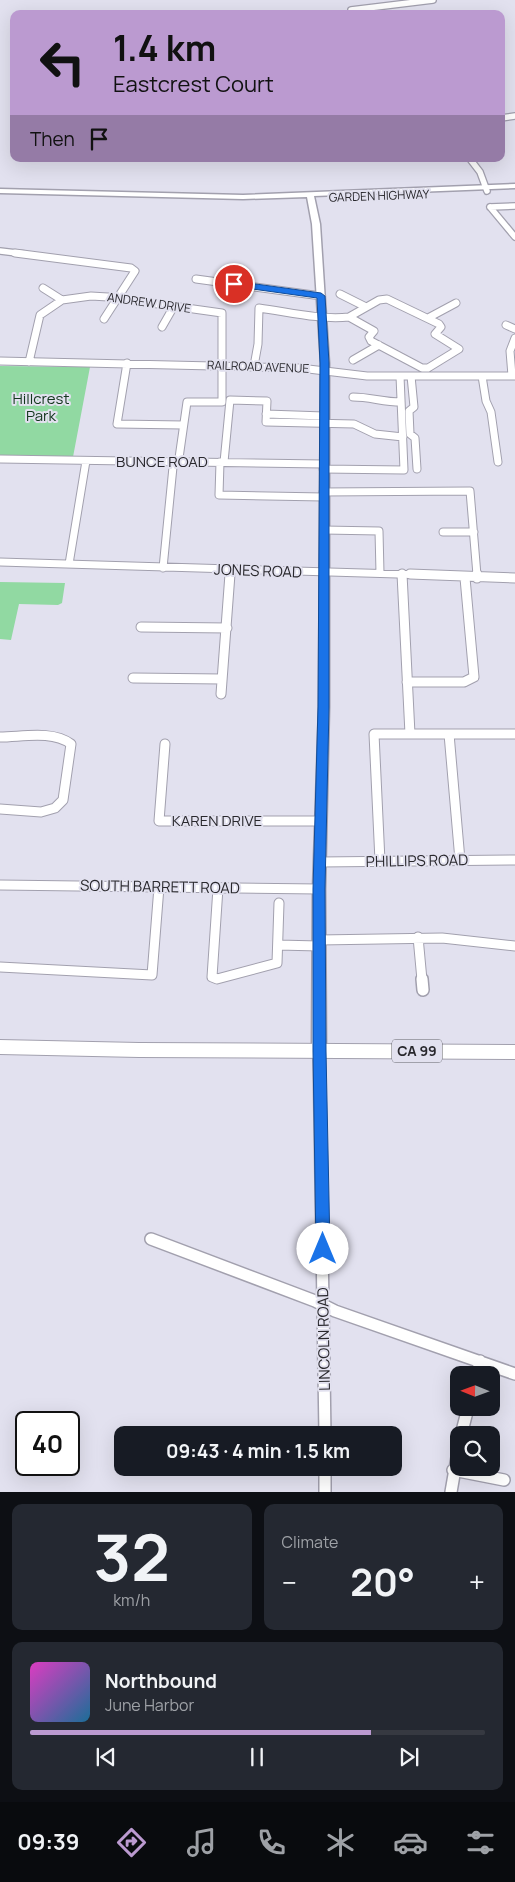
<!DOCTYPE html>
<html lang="en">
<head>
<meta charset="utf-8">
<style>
	body { margin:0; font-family:Manrope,sans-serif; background:#242831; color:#f1f3f6; height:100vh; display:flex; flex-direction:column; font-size:19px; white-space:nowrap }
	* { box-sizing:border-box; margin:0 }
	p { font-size:16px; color:#9ea1a6 }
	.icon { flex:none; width:28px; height:28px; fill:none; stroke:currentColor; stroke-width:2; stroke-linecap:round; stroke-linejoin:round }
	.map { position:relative; height:1492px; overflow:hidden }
	.side { display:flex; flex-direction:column; gap:12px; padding:12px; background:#0d0f14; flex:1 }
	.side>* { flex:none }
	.guide { position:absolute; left:10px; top:10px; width:495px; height:152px; border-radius:10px; box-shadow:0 5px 20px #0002; background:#bb9ad0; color:#111; overflow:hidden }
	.needle { width:32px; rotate:271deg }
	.controls { position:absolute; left:450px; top:1366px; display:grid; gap:10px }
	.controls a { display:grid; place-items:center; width:50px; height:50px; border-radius:10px; background:#171b24; box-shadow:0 5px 20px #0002; font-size:25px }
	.speed { position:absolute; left:15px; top:1411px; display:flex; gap:10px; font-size:25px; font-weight:700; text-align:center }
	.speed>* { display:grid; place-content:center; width:65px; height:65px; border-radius:50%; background:#171b24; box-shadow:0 5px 20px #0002; line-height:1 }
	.speed .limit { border:2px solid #111; border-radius:8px; background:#fff; color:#111 }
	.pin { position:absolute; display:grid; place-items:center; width:42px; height:42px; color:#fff; margin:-21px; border:2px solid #fff; border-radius:50%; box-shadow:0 1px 5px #0007 }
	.me { position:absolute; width:55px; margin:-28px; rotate:0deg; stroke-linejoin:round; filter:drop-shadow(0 0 4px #0008) }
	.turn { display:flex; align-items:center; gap:18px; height:105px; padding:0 20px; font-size:22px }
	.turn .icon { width:65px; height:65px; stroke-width:2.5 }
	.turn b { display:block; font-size:35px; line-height:42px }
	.then { display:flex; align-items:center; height:48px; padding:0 20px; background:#0003; gap:10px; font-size:19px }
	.big { font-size:38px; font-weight:700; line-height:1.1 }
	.side .widget { flex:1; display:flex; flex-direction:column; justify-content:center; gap:8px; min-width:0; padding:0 18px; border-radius:10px; background:#242831 }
	.side .dial { align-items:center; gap:0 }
	.dial b { font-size:65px; line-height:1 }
	.song { display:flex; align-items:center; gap:15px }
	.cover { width:60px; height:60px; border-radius:8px; background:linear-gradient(135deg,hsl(310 70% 55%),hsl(200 70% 35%)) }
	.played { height:5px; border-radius:2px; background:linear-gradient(90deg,#bb9ad0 75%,#363941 75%) }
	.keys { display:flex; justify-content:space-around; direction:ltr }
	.heat { display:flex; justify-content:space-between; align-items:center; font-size:28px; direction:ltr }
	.side .tiles { flex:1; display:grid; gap:12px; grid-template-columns:1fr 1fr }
	.widget:last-child { grid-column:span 2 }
	.trip { position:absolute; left:114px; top:1426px; width:288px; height:50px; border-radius:10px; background:#171b24; box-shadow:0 5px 20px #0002; font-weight:700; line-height:50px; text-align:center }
	.menu { display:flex; height:80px; justify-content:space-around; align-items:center; background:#090b0e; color:#9ea1a6 }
	.menu .icon { width:35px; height:35px }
	.menu .current { color:#bb9ad0 }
	.menu b { font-size:22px; color:#f1f3f6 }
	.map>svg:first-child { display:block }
</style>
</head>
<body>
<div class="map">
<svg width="515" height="1492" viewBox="0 0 515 1492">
	<rect width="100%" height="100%" fill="#e2e1ef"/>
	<!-- green -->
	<path fill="#91d9a2" d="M0,366l90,1 -17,90 -73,-1z
		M0,582l65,1 -3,20 -4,2 -39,-1 -8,36 -11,-1z"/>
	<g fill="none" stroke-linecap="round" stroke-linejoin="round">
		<defs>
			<path id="minor-far3" d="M351,10l82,-10
				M501,118l14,-2
				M470,159l10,13 7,19
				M490,207l25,30
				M490,207l25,-1
				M0,251l25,3"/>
			<path id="minor-far2" d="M15,253l116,15 4,3 -31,48
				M196,279l125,17
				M43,288l19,12
				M340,294l26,13
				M387,299l52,25 2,3 -6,7 24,15 -31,19h-6l-51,-27 -2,-4 5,-6 -25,-14 30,-17z
				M428,318l28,-15
				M506,325l9,4
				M162,327l12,-21
				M353,360l26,-15
				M0,361l300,7 67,8h148
				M29,362l11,-47 22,-15 29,-4 17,1 114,16v89h-35l-8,56 -6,9 -10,101
				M127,363l-10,61 66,1
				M254,366l4,-22 1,-36c30,4 60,12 90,9
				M411,376l3,31 -5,4 1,23 5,4 2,31
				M482,376l4,25 5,11 7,50
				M512,376l-2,-25 5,-13
				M353,397c17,0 30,5 48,5
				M266,414l58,2
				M0,459l323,5
				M220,462l-1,33 104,2
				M224,462l6,-62 37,1 -1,21 88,2 21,10 28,3
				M323,469l81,1 -4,-94
				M323,492l147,-1 7,84
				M324,530l55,1 1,42
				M443,532h31
				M0,562l431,13
				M69,564l17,-103
				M230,575v-4"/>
			<path id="minor-far1" d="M402,574l8,160
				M410,574l105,4
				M477,574v4
				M141,627l86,1
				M133,678l89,1
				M407,682h57l10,-5 -9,-99
				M221,694l9,-120
				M449,734l11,126
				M0,737c22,0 52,-7 71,7l-8,56 -8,8 -14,4 -41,-3
				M165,744l-6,77h163
				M380,861l-6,-127h141
				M320,862l195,-2
				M0,885l319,4
				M218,888l-6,89 5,2 60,-16 2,-60
				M418,937l4,43
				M319,940l123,-2 73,8
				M278,945l41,1
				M0,967l152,8 7,-88"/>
			<path id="minor" d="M422,979l1,11
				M319,1051l6,384
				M151,1239l164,62 20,10 180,63
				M477,1375l3,-14
				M461,1435l7,-27
				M325,1468v24
				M453,1470l51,10
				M451,1492l8,-46"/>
			<path id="major" d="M515,184v4l-201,8 6,28 9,139v344l-4,182 1,162 -2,4 -5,2 -5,-2 -2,-4 1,-162 6,-182 2,-344 -9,-139 -5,-27 -64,2 -243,-6v-4l243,6z"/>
			<path id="highway" d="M0,1040l139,3 376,2v14l-376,-2 -139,-3z"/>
		</defs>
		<!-- minor-far3 casing -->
		<use href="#minor-far3" stroke="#a2a0ae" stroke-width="8"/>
		<!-- minor-far2 casing -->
		<use href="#minor-far2" stroke="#a2a0ae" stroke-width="9"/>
		<!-- minor-far1 casing -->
		<use href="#minor-far1" stroke="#a2a0ae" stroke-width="11"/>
		<!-- minor casing -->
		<use href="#minor" stroke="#a2a0ae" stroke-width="14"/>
		<!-- major casing -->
		<use href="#major" stroke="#a2a0ae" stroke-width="3"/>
		<!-- highway casing -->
		<use href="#highway" stroke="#a2a0ae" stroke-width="2"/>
		<!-- minor-far3 -->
		<use href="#minor-far3" stroke="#fff" stroke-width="5.5"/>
		<!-- minor-far2 -->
		<use href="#minor-far2" stroke="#fff" stroke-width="7"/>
		<!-- minor-far1 -->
		<use href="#minor-far1" stroke="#fff" stroke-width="9"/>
		<!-- minor -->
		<use href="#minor" stroke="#fff" stroke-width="11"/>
		<!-- major -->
		<use href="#major" fill="#fff" fill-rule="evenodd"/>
		<!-- highway -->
		<use href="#highway" fill="#fff" fill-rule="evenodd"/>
	</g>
	<!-- route -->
	<path fill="#1a73e8" stroke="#114b97" d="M234,281l87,12 4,3 4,67v344l-4,182 1,162 4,198 -2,5 -5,2 -5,-2 -2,-5 -3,-198v-162l5,-182 2,-344 -3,-65 -86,-12 -2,-2z"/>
	<g text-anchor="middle" stroke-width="4" stroke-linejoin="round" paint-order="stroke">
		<!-- far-street labels -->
		<g font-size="12" fill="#29282d" stroke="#e2e1ef">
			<text transform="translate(379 196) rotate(-2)" y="4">GARDEN HIGHWAY</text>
			<text transform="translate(149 303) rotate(8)" y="4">ANDREW DRIVE</text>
			<text transform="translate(258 367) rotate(2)" y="4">RAILROAD AVENUE</text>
		</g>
		<!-- shield labels -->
		<rect fill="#e2e1ef" stroke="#606067" stroke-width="1" x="392" y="1039.5" width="50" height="23" rx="4"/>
		<g font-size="14" font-weight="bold" fill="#29282d">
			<text x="417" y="1056">CA 99</text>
		</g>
		<!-- park labels -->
		<g font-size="15" fill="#13361d" stroke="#e2e1ef">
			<text x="41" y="404">Hillcrest<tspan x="41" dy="17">Park</tspan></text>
		</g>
		<!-- street labels -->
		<g font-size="15" fill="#29282d" stroke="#e2e1ef">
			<text x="162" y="467">BUNCE ROAD</text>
			<text transform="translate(258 571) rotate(2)" y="5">JONES ROAD</text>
			<text x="217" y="826">KAREN DRIVE</text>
			<text transform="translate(417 861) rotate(-1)" y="5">PHILLIPS ROAD</text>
			<text transform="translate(160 887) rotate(1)" y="5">SOUTH BARRETT ROAD</text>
			<text transform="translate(324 1339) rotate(-91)" y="5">LINCOLN ROAD</text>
		</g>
	</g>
</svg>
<div class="controls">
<a><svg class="needle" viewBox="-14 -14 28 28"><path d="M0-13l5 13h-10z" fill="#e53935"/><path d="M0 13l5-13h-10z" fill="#9ea1a6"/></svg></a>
<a><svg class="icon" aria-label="search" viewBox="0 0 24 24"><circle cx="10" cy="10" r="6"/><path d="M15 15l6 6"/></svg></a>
</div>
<div class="speed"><div class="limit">40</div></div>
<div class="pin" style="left:234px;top:284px;background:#d93025"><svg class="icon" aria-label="arrive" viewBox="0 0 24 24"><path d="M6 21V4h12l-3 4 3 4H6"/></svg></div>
<svg class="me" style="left:323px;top:1249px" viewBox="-20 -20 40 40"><circle r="19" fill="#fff"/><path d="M0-13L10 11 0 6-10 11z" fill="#1a73e8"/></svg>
<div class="trip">09:43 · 4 min · 1.5 km</div>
<div class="guide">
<div class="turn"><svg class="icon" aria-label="left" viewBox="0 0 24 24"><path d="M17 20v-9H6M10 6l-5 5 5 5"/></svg><div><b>1.4 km</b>Eastcrest Court</div></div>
<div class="then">Then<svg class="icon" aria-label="arrive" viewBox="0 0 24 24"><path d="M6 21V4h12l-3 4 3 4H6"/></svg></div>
</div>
</div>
<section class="side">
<div class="tiles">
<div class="widget dial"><b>32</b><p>km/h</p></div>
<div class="widget"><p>Climate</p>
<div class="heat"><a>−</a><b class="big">20°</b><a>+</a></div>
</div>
<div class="widget">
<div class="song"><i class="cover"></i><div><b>Northbound</b><p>June Harbor</p></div></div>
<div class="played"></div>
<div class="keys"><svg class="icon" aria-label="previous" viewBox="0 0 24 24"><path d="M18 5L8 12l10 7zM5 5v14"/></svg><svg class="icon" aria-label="pause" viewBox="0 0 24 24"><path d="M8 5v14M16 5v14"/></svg><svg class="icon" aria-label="next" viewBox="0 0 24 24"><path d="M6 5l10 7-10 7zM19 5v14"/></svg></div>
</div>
</div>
</section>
<nav class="menu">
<b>09:39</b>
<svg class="icon current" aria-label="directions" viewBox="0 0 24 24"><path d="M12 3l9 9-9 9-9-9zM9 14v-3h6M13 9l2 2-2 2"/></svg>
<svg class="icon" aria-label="music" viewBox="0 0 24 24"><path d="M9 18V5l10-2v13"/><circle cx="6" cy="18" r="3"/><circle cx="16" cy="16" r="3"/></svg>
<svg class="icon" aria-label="phone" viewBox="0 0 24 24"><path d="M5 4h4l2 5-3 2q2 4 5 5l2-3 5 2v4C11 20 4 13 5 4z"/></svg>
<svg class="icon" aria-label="climate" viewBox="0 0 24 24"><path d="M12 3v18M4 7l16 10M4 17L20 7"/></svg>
<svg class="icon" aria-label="car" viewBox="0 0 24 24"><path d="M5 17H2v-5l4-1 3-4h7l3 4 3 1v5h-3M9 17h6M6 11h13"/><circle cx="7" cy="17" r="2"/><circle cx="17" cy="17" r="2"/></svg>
<svg class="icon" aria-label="filters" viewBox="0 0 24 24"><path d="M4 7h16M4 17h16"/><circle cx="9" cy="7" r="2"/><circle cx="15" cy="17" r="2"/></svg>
</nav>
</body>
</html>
